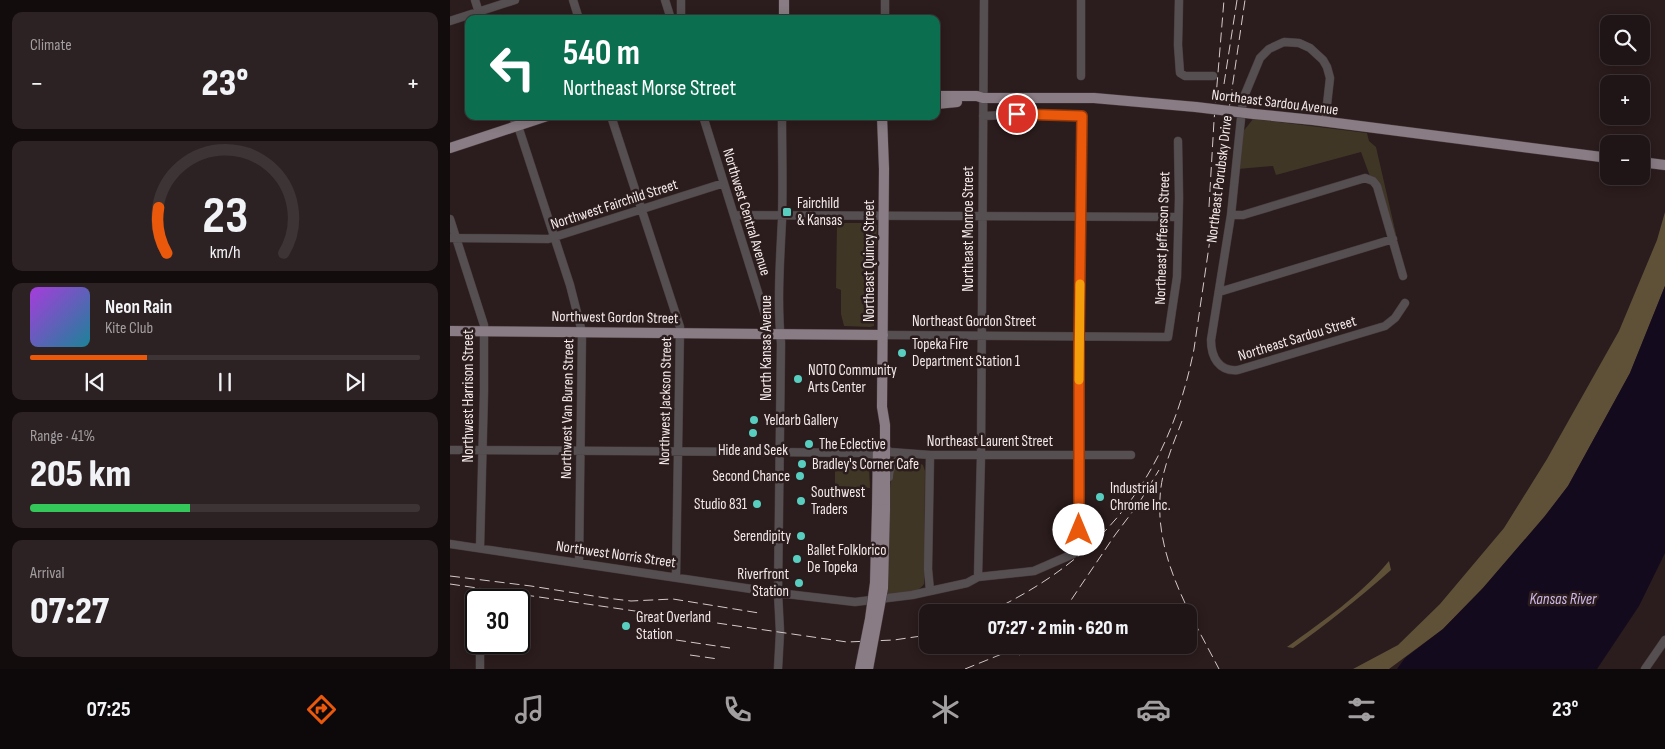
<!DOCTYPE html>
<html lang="en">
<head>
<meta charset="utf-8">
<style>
	body { margin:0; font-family:"Sofia Sans Condensed",sans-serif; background:#2d2223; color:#f1f3f6; height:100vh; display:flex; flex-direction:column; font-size:19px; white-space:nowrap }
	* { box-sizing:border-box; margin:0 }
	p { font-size:16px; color:#a29fa1 }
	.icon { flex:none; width:28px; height:28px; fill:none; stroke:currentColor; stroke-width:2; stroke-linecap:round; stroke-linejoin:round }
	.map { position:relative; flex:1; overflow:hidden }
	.drawer { display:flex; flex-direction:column; gap:12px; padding:12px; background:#120c0c; width:450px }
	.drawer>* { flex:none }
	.top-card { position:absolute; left:15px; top:15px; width:475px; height:105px; border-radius:10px; box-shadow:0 2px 12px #0003,0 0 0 1px #3d3435; background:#0b6e4f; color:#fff; overflow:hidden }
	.controls { position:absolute; left:1150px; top:15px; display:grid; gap:10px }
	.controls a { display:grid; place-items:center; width:50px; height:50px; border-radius:10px; background:#201516; box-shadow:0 2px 12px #0003,0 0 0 1px #3d3435; font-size:25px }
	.speed { position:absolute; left:15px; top:589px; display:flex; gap:10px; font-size:25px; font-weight:700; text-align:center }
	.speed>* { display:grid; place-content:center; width:65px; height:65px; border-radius:50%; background:#201516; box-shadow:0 2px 12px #0003,0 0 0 1px #3d3435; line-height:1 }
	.speed .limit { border:2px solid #111; border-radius:8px; background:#fff; color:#111 }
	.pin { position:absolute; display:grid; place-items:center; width:42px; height:42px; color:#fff; margin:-21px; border:2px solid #fff; border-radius:50%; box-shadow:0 1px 5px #0007 }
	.me { position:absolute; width:55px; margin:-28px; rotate:0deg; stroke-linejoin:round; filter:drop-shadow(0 0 4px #0008) }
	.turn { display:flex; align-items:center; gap:18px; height:105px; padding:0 15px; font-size:22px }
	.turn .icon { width:65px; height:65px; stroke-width:2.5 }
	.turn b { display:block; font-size:35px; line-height:42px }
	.big { font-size:38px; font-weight:800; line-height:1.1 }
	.drawer .card { flex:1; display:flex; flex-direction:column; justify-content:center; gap:8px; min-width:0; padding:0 18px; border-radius:10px; background:#2d2223 }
	.drawer .dial { align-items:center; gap:0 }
	.dial svg { height:130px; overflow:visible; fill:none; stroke:#3d3435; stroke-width:7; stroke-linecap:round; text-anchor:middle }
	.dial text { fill:#f1f3f6; stroke:none }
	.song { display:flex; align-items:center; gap:15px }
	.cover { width:60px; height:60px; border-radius:8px; background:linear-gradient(135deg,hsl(280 70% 55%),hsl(190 70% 35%)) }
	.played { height:5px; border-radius:2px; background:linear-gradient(90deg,#ea580c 30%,#3d3435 30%) }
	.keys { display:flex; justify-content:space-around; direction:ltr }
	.heat { display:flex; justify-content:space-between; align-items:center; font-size:28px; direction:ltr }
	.charge { height:8px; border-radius:4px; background:linear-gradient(90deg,#34c759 41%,#3d3435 0) }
	.trip { position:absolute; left:469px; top:604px; width:278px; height:50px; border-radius:10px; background:#201516; box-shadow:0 2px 12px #0003,0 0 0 1px #3d3435; font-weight:800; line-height:50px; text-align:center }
	.menu { display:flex; height:80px; justify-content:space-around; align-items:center; background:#0d0809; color:#a29fa1 }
	.menu .icon { width:35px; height:35px }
	.menu .current { color:#ea580c }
	.menu b { font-size:22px; color:#f1f3f6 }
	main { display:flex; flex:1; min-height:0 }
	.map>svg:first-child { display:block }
</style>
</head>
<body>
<main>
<section class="drawer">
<div class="card"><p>Climate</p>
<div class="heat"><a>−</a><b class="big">23°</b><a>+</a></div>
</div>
<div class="card dial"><svg viewBox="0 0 100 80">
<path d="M14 69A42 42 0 1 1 86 69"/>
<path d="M14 69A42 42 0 0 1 9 41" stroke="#ea580c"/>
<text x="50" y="56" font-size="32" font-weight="700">23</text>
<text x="50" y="72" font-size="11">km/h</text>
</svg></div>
<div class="card">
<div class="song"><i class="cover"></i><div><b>Neon Rain</b><p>Kite Club</p></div></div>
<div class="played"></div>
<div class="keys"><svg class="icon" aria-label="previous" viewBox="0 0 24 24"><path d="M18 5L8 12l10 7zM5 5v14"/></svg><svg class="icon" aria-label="pause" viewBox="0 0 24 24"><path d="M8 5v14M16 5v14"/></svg><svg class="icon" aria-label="next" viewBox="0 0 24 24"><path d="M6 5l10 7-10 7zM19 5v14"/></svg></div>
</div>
<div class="card"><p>Range · 41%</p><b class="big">205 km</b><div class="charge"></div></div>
<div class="card"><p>Arrival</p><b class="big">07:27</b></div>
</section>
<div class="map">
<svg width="1215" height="669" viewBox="0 0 1215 669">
	<rect width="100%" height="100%" fill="#2b1c1d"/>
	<!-- green -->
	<path fill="#3f3625" d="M803,119l114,14 2,8 7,6 28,122 -43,-117 -85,23 -3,-9 -35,3 4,-36z
		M387,223h38l2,3 -3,100 -4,1 -26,-1 -3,-12v-24l-5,-2z
		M464,461l9,4 2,6 -1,113c-7,11 -27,10 -39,12l4,-100 4,-28 10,-6z
		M415,462l4,4 1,22 -35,-2v-23z"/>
	<!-- forest -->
	<path fill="#5e5138" d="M1215,212v74l-35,87 -62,113 -23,30 -62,72 -40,41 -54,40h-36l45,-24 42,-41 64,-76 43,-69 72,-128 38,-91z
		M939,561l2,9c-32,28 -64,54 -98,78l-6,-1c36,-26 73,-51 102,-86z"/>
	<!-- water -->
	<path fill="#140a1e" d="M1215,286v267l-26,53 -42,63h-200l8,-11 38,-29 40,-41 62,-72 23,-30 62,-113z"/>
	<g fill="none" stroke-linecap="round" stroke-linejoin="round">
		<defs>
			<path id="minor" d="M25,0l6,19
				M123,0l6,19
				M215,0l6,19
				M729,0l-1,45 2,28 5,3h28
				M231,19v-19
				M435,19v-19
				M0,21l65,-21
				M631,76v-76
				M62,116l6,10 52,159 12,47 -3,231
				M161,116l69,211 -4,250
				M253,116l62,199
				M875,122l5,-44 -3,-11 -4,-7 -13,-12 -11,-5 -15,-1 -15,7 -9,9 -17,41 -12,116 -20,125c0,17 8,32 27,30l147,-44 10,-8 10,-15
				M284,215l444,2
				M781,215h12l122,-37 8,3 4,5 26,90
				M0,219l34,106v66l-4,157
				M0,238l98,1 176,-56
				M769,292l174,-53
				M433,335l285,2 9,-60 2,-79 -1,-57
				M435,448l5,4 40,3h201
				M0,450l322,2 89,1 17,2
				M480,455l-2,114 2,22
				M439,477c0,-13 8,-17 20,-23
				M0,544l328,49 77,9 57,-7 55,-12 11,-6 56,-6 39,-17 6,-11v-200l3,-227 -51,-2 -48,2
				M528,577l3,-122 3,-455
				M30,669v-23
				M328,669l2,-37 -2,-39 3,-250c-4,-40 -1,-83 1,-123 1,-35 0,-69 0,-104
				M1195,669l20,-29"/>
			<path id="major" d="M334,19v-19
				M486,96h41l6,2h111l102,9
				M486,104l21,-2
				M804,114l59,6 296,38
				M432,116l2,53 -2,238 3,18v84
				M0,148l97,-32
				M1191,162l24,3
				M0,331l433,4
				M427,509l1,-64"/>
		</defs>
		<!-- minor casing -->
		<use href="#minor" stroke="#47393a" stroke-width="9"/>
		<!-- major casing -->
		<use href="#major" stroke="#47393a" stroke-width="11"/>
		<!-- minor -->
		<use href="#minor" stroke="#554f52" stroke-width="8"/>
		<!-- major -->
		<use href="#major" stroke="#897c84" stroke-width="10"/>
		<!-- rail -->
		<path stroke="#d5cacb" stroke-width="1" stroke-dasharray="10 5" stroke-linecap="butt" d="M774,84l13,-84
			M759,207l5,-86 10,-121
			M732,421c-8,21 -18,44 -21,66 -9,66 29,126 58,182
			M0,576l81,10 75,12 25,3 42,-2 86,14
			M0,584l397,58 47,-2 34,-5
			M539,612c116,-55 180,-137 205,-263l51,-349
			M613,612l52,-77 24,-32 20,-33
			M226,640l54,8
			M240,655l28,4
			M569,655l17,-10
			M515,669l59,-24"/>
		<defs>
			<path id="major-bridge" d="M746,107l58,7
				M410,669l10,-50 5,-36 2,-74
				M418,669l15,-81 2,-79"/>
		</defs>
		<!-- major-bridge casing -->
		<use href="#major-bridge" stroke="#47393a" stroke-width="11" stroke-linecap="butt"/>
		<!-- major-bridge -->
		<use href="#major-bridge" stroke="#897c84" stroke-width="10"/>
	</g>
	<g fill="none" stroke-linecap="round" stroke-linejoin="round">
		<defs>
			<path id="route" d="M567,114l65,2 -3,227v187"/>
		</defs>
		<!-- route casing -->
		<use href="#route" stroke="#983908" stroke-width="12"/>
		<!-- route -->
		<use href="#route" stroke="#ea580c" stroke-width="9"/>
		<!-- slow -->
		<path stroke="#f59e0b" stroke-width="9" d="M629,380l1,-96"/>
	</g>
	<!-- markers -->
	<g fill="#58cec0" stroke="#2b1c1d" stroke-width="2">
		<rect x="332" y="207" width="10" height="10" rx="2.5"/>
		<circle cx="452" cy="353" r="5"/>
		<circle cx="348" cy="379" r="5"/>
		<circle cx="304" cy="420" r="5"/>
		<circle cx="303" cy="433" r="5"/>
		<circle cx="359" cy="444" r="5"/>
		<circle cx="352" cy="464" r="5"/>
		<circle cx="350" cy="476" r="5"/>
		<circle cx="650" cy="497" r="5"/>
		<circle cx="351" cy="501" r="5"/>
		<circle cx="307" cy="504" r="5"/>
		<circle cx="351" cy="536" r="5"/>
		<circle cx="347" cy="559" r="5"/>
		<circle cx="349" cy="583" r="5"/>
		<circle cx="176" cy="626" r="5"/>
	</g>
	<g text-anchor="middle" stroke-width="5" stroke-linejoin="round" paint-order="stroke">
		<!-- street labels -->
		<g font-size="15" fill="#f4e9ea" stroke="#2b1c1d">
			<text transform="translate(825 102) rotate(7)" y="5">Northeast Sardou Avenue</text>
			<text transform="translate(769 179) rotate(-83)" y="5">Northeast Porubsky Drive</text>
			<text transform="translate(164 204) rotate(-18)" y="5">Northwest Fairchild Street</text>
			<text transform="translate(297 212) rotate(73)" y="5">Northwest Central Avenue</text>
			<text transform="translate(518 229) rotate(-90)" y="5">Northeast Monroe Street</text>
			<text transform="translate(712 238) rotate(-88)" y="5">Northeast Jefferson Street</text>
			<text transform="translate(419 261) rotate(-90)" y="5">Northeast Quincy Street</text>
			<text transform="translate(165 317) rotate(1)" y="5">Northwest Gordon Street</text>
			<text x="524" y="326">Northeast Gordon Street</text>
			<text transform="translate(847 338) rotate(-17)" y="5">Northeast Sardou Street</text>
			<text transform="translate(316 348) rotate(-90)" y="5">North Kansas Avenue</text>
			<text transform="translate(18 396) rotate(-90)" y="5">Northwest Harrison Street</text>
			<text transform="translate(215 401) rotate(-89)" y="5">Northwest Jackson Street</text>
			<text transform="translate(117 409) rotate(-89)" y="5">Northwest Van Buren Street</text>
			<text x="540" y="446">Northeast Laurent Street</text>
			<text transform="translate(166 554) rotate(8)" y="5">Northwest Norris Street</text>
		</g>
		<!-- poi labels -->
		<g font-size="15" fill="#f4e9ea" stroke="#2b1c1d" text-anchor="start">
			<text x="347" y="208">Fairchild<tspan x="347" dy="17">&amp; Kansas</tspan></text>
			<text x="462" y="349">Topeka Fire<tspan x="462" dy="17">Department Station 1</tspan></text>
			<text x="358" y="375">NOTO Community<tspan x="358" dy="17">Arts Center</tspan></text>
			<text x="314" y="425">Yeldarb Gallery</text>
			<text x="369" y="449">The Eclective</text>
			<text x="303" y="455" text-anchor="middle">Hide and Seek</text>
			<text x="362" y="469">Bradley's Corner Cafe</text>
			<text x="340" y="481" text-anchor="end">Second Chance</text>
			<text x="660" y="493">Industrial<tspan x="660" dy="17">Chrome Inc.</tspan></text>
			<text x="361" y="497">Southwest<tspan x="361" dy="17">Traders</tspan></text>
			<text x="297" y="509" text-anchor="end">Studio 831</text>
			<text x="341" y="541" text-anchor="end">Serendipity</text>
			<text x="357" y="555">Ballet Folklorico<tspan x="357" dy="17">De Topeka</tspan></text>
			<text x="339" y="579" text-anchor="end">Riverfront<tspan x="339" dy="17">Station</tspan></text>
			<text x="186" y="622">Great Overland<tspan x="186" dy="17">Station</tspan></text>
		</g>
		<!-- water labels -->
		<g font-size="16" font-style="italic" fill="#cfb8e9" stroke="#2b1c1d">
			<text x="1113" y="604">Kansas River</text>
		</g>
	</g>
</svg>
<div class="controls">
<a><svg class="icon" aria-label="search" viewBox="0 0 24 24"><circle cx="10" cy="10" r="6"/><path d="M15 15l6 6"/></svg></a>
<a>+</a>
<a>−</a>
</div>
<div class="speed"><div class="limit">30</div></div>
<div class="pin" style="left:567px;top:114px;background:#d93025"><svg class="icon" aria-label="arrive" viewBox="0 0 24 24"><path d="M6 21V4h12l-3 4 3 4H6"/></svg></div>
<svg class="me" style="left:629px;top:530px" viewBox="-20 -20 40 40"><circle r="19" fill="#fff"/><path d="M0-13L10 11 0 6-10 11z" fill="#ea580c"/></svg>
<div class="trip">07:27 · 2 min · 620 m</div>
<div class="top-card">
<div class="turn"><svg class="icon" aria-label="left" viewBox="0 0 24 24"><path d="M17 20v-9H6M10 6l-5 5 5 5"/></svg><div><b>540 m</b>Northeast Morse Street</div></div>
</div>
</div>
</main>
<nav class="menu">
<b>07:25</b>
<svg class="icon current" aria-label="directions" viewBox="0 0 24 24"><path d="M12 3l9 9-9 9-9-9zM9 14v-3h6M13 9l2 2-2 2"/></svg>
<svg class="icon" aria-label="music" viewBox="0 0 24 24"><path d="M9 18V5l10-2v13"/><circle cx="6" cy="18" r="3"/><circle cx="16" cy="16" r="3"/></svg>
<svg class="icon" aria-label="phone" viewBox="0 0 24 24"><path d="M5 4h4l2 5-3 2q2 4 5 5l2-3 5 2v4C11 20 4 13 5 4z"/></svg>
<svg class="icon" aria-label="climate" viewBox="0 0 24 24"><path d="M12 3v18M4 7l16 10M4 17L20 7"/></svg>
<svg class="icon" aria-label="car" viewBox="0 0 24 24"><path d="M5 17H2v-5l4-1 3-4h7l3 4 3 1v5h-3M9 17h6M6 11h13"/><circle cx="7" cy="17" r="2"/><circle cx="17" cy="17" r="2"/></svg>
<svg class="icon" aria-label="filters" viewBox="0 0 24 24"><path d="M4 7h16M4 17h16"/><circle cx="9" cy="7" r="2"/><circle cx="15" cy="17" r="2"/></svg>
<b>23°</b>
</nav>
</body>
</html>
